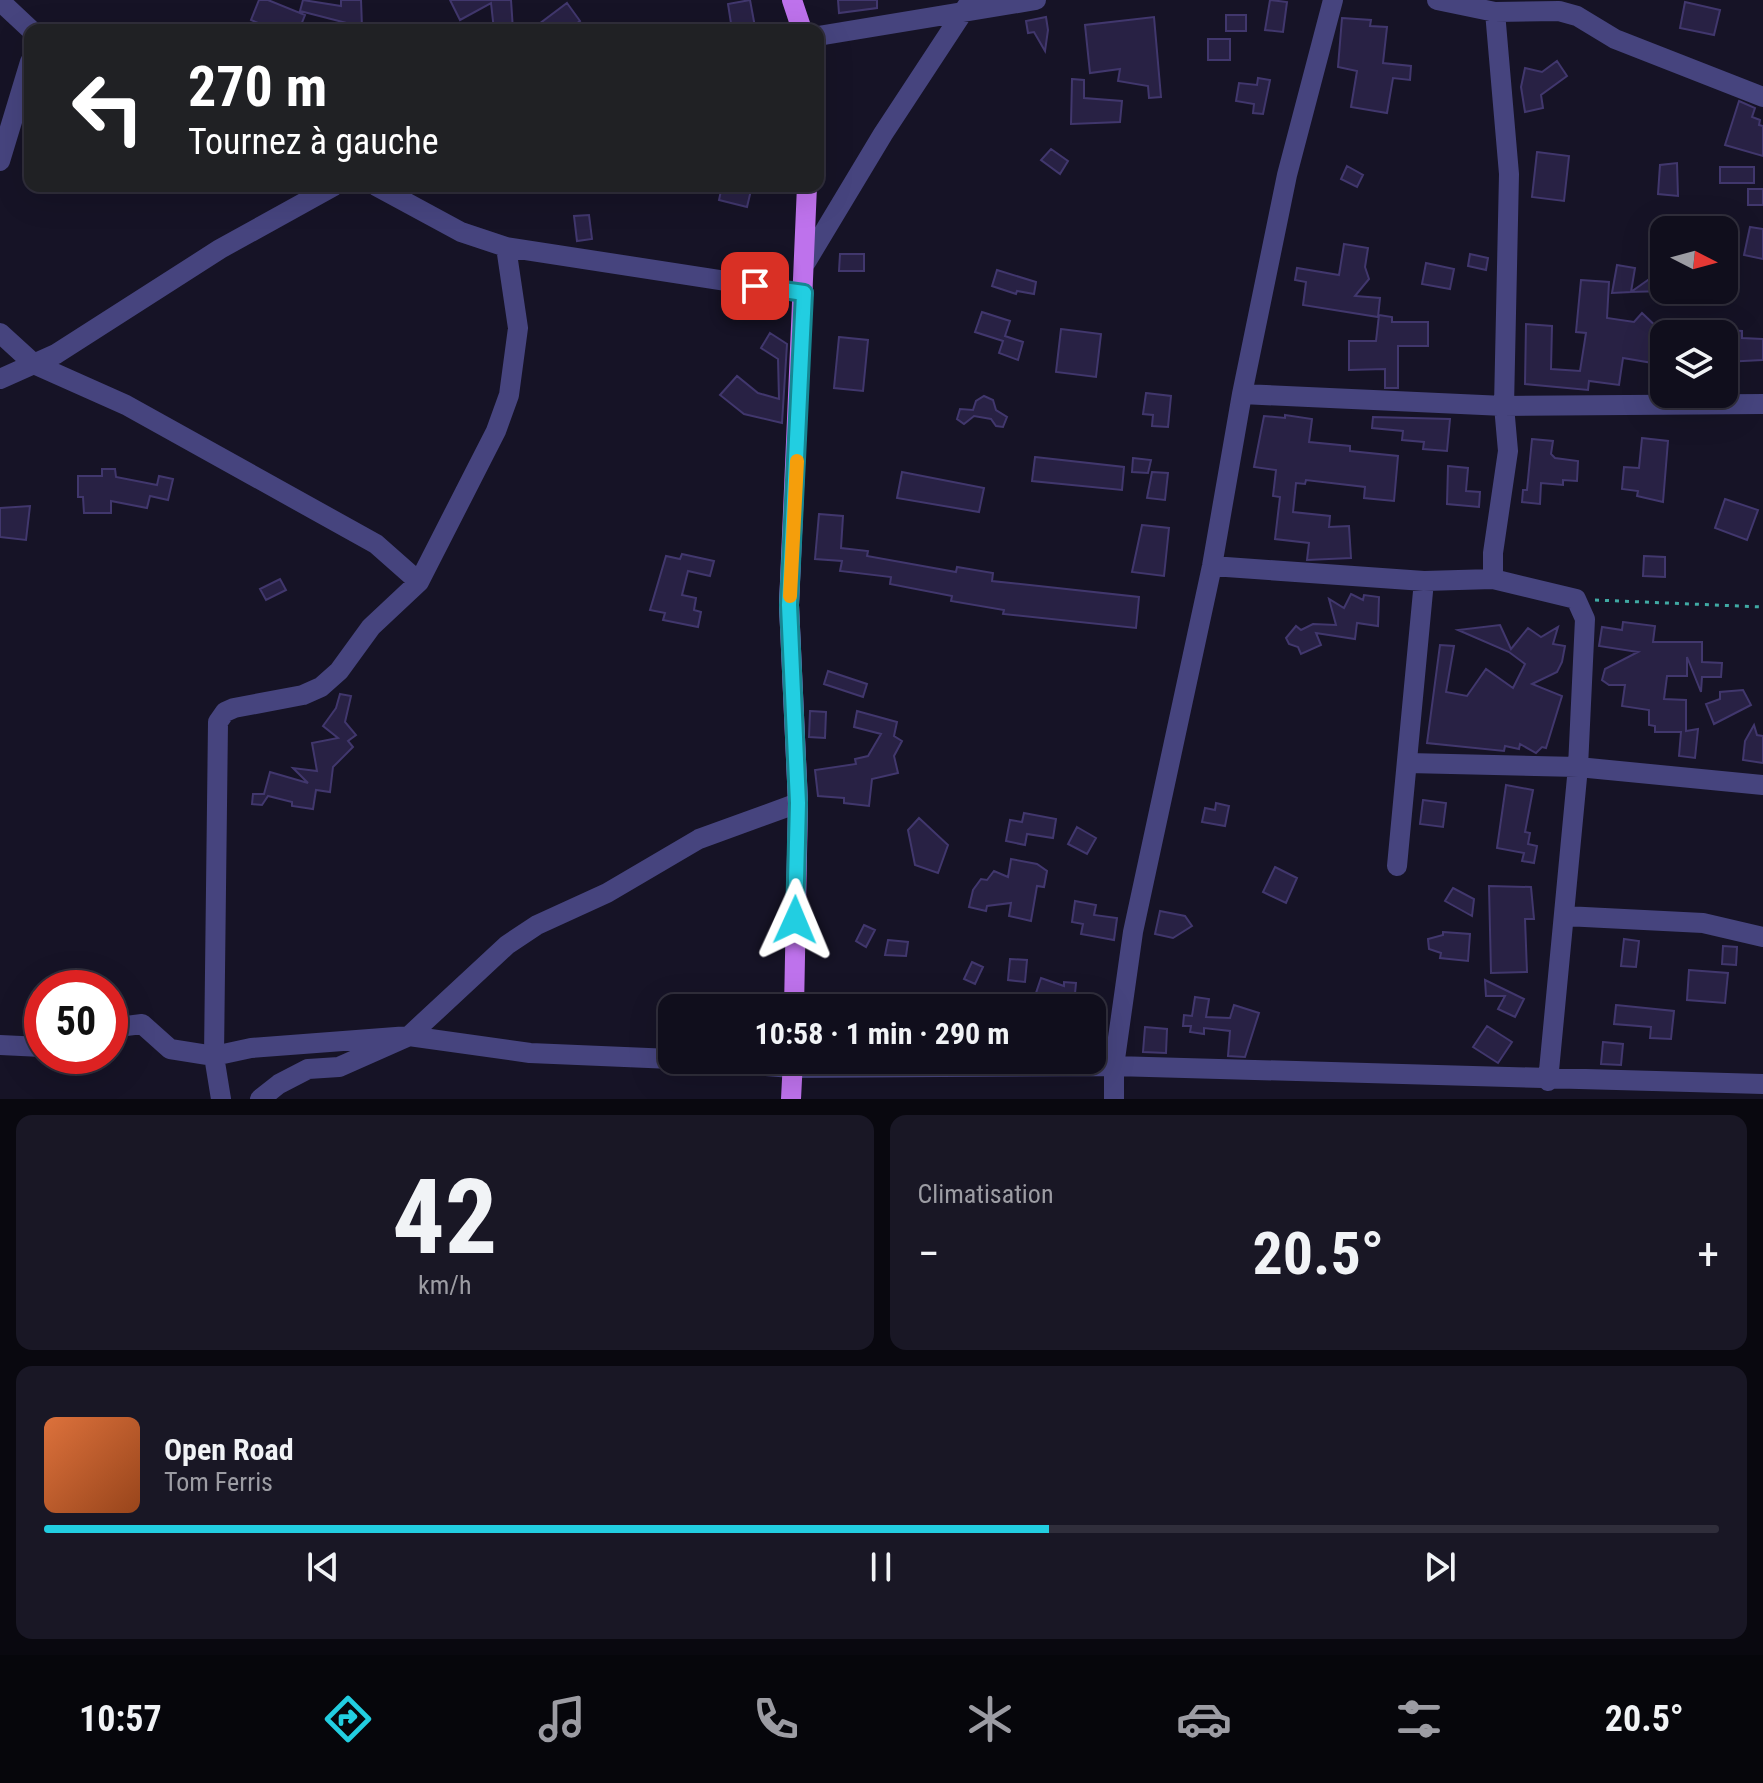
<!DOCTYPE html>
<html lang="fr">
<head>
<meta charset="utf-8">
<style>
	body { margin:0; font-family:"Roboto Condensed",sans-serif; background:#191725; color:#f1f3f6; height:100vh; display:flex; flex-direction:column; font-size:30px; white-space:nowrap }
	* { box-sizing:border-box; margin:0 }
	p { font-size:26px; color:#9c9ca3 }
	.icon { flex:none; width:44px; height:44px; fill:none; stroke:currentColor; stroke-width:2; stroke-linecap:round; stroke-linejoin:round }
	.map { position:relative; height:1099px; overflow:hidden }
	.panel { display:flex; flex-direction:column; gap:16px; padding:16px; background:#09080f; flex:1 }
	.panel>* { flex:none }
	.top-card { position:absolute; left:24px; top:24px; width:800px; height:168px; border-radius:16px; box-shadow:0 8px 32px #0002,0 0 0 2px #302e3b; background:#202124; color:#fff; overflow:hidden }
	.needle { width:52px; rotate:96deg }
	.tools { position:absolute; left:1650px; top:216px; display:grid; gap:16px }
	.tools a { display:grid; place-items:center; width:88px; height:88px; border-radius:16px; background:#100e1c; box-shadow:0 8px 32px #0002,0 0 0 2px #302e3b; font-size:40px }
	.speed { position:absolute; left:24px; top:970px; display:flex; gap:16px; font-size:40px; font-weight:700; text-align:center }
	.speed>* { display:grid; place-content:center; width:104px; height:104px; border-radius:50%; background:#100e1c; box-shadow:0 8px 32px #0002,0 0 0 2px #302e3b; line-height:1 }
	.speed .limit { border:12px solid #d22; background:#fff; color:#111 }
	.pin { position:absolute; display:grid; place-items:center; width:68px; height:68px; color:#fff; margin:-34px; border-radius:16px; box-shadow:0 4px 12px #0006 }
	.me { position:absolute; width:88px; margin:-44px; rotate:1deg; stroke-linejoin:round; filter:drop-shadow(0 0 6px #0008) }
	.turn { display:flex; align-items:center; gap:28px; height:168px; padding:0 32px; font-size:36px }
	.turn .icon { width:104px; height:104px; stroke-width:2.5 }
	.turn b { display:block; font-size:56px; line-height:68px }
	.big { font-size:60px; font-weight:700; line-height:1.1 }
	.panel .card { flex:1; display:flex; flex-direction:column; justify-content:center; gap:12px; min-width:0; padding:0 28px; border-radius:16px; background:#191725 }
	.panel .dial { align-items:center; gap:0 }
	.dial b { font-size:104px; line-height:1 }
	.song { display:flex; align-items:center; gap:24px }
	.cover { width:96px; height:96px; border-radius:12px; background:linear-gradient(135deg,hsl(20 70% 55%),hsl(20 70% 35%)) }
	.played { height:8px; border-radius:4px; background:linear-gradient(90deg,#22cee1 60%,#302e3b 60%) }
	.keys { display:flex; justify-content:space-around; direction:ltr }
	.heat { display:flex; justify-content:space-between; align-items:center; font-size:44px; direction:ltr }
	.panel .tiles { flex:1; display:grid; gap:16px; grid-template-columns:1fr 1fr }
	.card:last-child { grid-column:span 2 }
	.trip { position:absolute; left:658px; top:994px; width:448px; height:80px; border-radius:16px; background:#100e1c; box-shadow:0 8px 32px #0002,0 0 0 2px #302e3b; font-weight:700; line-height:80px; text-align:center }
	.tab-bar { display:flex; height:128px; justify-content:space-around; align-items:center; background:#06060b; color:#9c9ca3 }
	.tab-bar .icon { width:56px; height:56px }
	.tab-bar .current { color:#22cee1 }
	.tab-bar b { font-size:36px; color:#f1f3f6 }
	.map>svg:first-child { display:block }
</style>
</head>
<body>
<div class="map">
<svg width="1763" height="1099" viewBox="0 0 1763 1099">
	<rect width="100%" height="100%" fill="#161326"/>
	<!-- building -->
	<path fill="#282144" stroke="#41376d" stroke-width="2" d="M259,0h9l37,15 -6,15h-24l-24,-10z
		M303,0l38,6v-6h20l1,27 -62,-16z
		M450,0h61l2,30h-19l-3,-27 -31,17z
		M750,0l5,27 -23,3 -4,-26z
		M838,0h39v8l-38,5z
		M1270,0l17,2 -4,30 -18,-2z
		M1685,2l35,8 -6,25 -34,-7z
		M567,3l13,18 -12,9h-37z
		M1226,15h20v16h-20z
		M1046,17l2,13 -3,21 -11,-19 -6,1 -2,-12z
		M1154,17l7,80 -12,1 -1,-12 -30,-5 2,-12 -30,4 -5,-48z
		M1342,18l29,2 -1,6 17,1 -4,36 28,3 -1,14 -17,-2 -6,35 -36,-6 6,-36 -19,-4z
		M1208,39h22v21h-22z
		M1557,61l10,15 -26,19 2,13 -18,4 -4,-25 4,-19 17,4z
		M1258,78l12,2 -7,34 -10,-1 1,-9 -18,-3 3,-18 18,2z
		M1072,79l12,1v18l38,3 -2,21 -49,2z
		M1739,101l16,7 -3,9 8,3 -1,5 4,1v30l-38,-11z
		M1051,149l17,12 -8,13 -19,-14z
		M1537,152l32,4 -5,45 -32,-4z
		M1677,163l1,33 -20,-2 2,-29z
		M1347,166l16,9 -6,12 -16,-8z
		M1720,167h34v16h-34z
		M722,186h30l-5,21 -28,-7z
		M1748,189h15v16h-15z
		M589,215l3,24 -15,2 -3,-25z
		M1750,227l13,2v30l-19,-4z
		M1344,244l24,4 -3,19 4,12 -14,17 25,2 -2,19 -75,-12 3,-23 -11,-2 2,-12 42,7z
		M840,254h24v17h-25z
		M1470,254l18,4 -2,12 -18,-4z
		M1426,263l28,6 -4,20 -28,-5z
		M1617,265l18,3 -4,24 -19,1z
		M997,270l39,12 -2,12 -17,-3 -1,3 -24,-8z
		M1655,275l9,2v14l-33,1z
		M1581,280l28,2 -2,36 27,4 8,-9 22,21v31l-41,-7 -4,27 -30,-4 -1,9 -63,-6 1,-60 26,2 -1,43 29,2 6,-38 -10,-1z
		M982,312l28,9 -5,15 18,6 -5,18 -19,-7 4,-12 -28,-9z
		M1379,315l13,2v5h36v24h-30v42h-13v-19l-36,1v-29h27z
		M1061,329l40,5 -5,43 -40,-5z
		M1724,330l18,1v7l21,1v21l-39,2z
		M770,333l17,11 -5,79 -38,-9 -24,-19 17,-19 21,17 21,6 -1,-40 -17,-11z
		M839,337l29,3 -5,51 -29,-3z
		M1146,393l25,3 -3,31 -16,-1 1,-11 -10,-1z
		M984,396l9,4 3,10 11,7 -4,10 -7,-1 -5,-7 -17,-3 -10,8 -7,-5 3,-10 13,1 3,-9z
		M1285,415l27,4 -3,23 41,4v5l48,5 -4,45 -30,-3 1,-11 -59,-7 -1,4 -9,-1 -3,29 37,4 -1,11 20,-1 2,32 -44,2 2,-17 -34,-4 5,-42 -7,-1 3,-26 -22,-3 10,-51 21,2z
		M1373,417l77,2 -3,32 -24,-2 1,-7 -22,-2 1,-9 -31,-3z
		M1642,438l26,3 -5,61 -26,-6 1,-5 -16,-2 2,-22 15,1z
		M1532,439l21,2 -2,13 4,4 23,3 -1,20 -14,-1v5l-22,-2 -1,21 -18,-2 1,-12h4z
		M1035,457l89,10 -2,23 -90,-9z
		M1133,458l18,2 -3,13 -16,-1z
		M1448,466l20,2 -2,23 14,1 -1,15 -32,-3z
		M102,469h13l1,8 41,8 2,-9 14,3 -5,21 -18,-4 -3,12 -36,-7v12h-27l-1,-16h-5v-21h24z
		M902,472l82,16 -5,24 -82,-14z
		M1152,472l16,1 -3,27 -18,-2z
		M1725,499l33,11 -11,30 -32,-12z
		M30,506l-4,34 -26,-3v-29z
		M819,514l24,2 -2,32 27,3 -1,5 89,16 1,-5 36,6 -1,8 147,16 -3,31 -133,-14 1,-4 -53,-9 1,-5 -62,-12 1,-7 -51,-6 2,-10 -27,-2z
		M1142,525l27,3 -5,48 -32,-4z
		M682,554l32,7 -4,15 -22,-5 -6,24 14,3 -2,12 7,2 -3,15 -35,-7 2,-7 -15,-3 16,-54 14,3z
		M1644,556l21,1v20l-22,-1z
		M280,579l6,11 -20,10 -6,-11z
		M1351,594l12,6 1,-5 15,2 -1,29 -21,-3 -2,16 -39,-6 5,12 -20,9 -3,-7 -9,-3 -3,-6 10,-12 5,4 12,-6 23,1 -7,-26 15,9z
		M1623,622l32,4 -2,16h49v20l20,1 -1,14h-19l-1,15 -14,-35v19h-20l-3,23 22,1v31l12,-2 -3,29 -16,-2 2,-24h-26v-6l-6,-1v-15l-27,-4 3,-21h-16l-7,-5 3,-11 33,-17 -39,-6 3,-19 20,3z
		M1500,625l11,24 17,-21 13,9 17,-10 -5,17 12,2 -3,16 -5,10 -25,12 30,12 -16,52 -4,-1 -6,6 -16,-9 -1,5 -14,-3 -1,5 -77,-8 13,-98 14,1 -8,46 21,4 19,-27 27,19 12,-24 -16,-12 -51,-22z
		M828,671l39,13 -4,13 -39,-13z
		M1743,690l8,15 -37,19 -8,-20 14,-5v-7z
		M340,694l11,2 -6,26 11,13 -8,6 5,6 -20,20 -3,25 -14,-2 -3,19 -21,-3v-4l-24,-6 -6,9 -10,-1 1,-10h11l6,-22 38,11 -15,-15 24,3 -5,-28 26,-5 -15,-12 13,-18z
		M810,711l16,1 -1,26 -16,-1z
		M857,711l40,11 -3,14 8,5 -8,15 4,17 -26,6 -3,27 -25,-3v-5l-26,-2 -3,-26 41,-6 -1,-5 13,-3 13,-22 -27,-7z
		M1754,725l3,10 6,1v27l-20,-3 2,-19z
		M1506,785l27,5 -8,42 5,1 -2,11 9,2 -3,17 -12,-2 2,-8 -27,-5z
		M1423,800l23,3 -3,24 -23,-3z
		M1216,803l13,3 -4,20 -23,-4 3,-14 10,2z
		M1024,813l32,6 -3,19 -26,-4 -2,11 -19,-4 4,-21 12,2z
		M919,818l29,27 -10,28 -23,-8 -7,-35z
		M1077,827l19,11 -9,16 -19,-10z
		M1011,859l26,5 10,7 -3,16 -7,-1 -6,35 -22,-5 2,-13 -24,3 -1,5 -17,-4 4,-17 8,-11 6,1 7,-9 14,6z
		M1275,867l22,11 -11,25 -23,-11z
		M1489,886l42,1 3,32h-9l2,53 -36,1z
		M1453,888l21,11 -2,17 -27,-15z
		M1075,901l21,4 -2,10 23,3 -3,22 -33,-6 2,-10 -11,-2z
		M1160,911l25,5 7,10 -19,12 -18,-4z
		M864,925l11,5 -9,17 -10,-6z
		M1443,932l27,2 -2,27 -28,-3 1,-5 -12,-4 -1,-10 15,-4z
		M1624,939l15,2 -3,26 -15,-1z
		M888,940l20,2 -2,14 -21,-1z
		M1723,946l14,1 -1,18 -14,-1z
		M1010,959l17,1 -2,22 -17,-2z
		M972,962l11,5 -8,17 -11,-5z
		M1689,970l39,3 -3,30 -38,-3z
		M1041,978l23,8v-4l12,1 -2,21 -17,-2 -21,-9z
		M1485,980l39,19 -9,18 -17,-8 7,-13h-19z
		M1195,997l14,2 -3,18 24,1 4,-13 25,8 -14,44 -17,-1 2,-25 -26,-3v6l-14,-2 1,-6h-8l1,-11 8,1z
		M1616,1005l58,6 -3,28 -21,-1 1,-11 -37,-3z
		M1487,1026l25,16 -14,21 -25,-16z
		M1145,1027l22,2 -1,24 -23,-1z
		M1603,1042l20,2 -2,21 -20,-1z"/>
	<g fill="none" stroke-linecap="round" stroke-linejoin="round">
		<!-- path -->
		<path stroke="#40aaa4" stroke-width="3" stroke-dasharray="4 6" stroke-linecap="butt" d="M1595,600l168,7"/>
		<!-- minor -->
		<path stroke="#46447e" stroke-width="20" d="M1437,0l58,12 64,-1 18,5 38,23 148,58
			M0,1l31,29
			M818,36l218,-36
			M0,161l30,-99
			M376,186l85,46 45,15 298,46
			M806,262l77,-128 88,-134
			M0,333l34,31 92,41 250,139 43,38
			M0,379l56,-25 164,-105 114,-63
			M1242,394l262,12 259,-2
			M1212,566l212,15 69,-2 83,20 9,20 -7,148 -30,314
			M1493,579v-26l15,-102 -4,-45 5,-232 -14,-162
			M1408,763l170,4 185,18
			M1397,866l27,-285
			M1565,916l138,7 60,14
			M110,1028l32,-4 28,25 44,7 37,-8 158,-12 121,17 142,6
			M0,1045l42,2
			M688,1060l104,8 322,-2 649,18
			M221,1099l-7,-43 4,-334 7,-10 9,-4 69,-13 18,-8 18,-16 32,-44 48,-45 77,-151 13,-36 9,-67 -12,-81
			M260,1099l19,-15 29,-15 31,-2 70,-31 98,-91 30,-20 70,-32 92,-54 99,-36
			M1114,1099v-33l19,-134 79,-366 30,-172 45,-219 46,-175"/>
		<!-- major -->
		<path stroke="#be72ec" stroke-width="20" d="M792,0l10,30
			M794,1008l4,-205 -9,-198 18,-419
			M791,1099l2,-39"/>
	</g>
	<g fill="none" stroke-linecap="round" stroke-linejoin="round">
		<defs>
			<path id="route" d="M755,286l49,7 -15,312 9,198 -3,117"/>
		</defs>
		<!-- route casing -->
		<use href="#route" stroke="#168692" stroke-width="20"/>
		<!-- route -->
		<use href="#route" stroke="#22cee1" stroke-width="14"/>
		<!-- slow -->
		<path stroke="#f59e0b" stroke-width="14" d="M790,596l7,-135"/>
	</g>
</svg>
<div class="tools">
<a><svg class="needle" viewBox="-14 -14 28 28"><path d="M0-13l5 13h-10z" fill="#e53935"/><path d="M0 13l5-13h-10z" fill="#9c9ca3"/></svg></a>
<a><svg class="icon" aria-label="layers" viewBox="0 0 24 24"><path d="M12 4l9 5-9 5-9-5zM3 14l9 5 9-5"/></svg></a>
</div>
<div class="speed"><div class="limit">50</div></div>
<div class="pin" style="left:755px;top:286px;background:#d93025"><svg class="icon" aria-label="arrive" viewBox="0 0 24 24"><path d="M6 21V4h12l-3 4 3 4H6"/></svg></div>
<svg class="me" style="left:795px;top:920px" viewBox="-20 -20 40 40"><path d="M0-17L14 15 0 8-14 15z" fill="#22cee1" stroke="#fff" stroke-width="4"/></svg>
<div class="trip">10:58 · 1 min · 290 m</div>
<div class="top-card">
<div class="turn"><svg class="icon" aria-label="left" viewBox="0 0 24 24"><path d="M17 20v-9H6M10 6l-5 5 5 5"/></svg><div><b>270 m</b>Tournez à gauche</div></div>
</div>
</div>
<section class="panel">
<div class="tiles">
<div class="card dial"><b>42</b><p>km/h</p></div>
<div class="card"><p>Climatisation</p>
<div class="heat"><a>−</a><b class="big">20.5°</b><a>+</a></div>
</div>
<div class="card">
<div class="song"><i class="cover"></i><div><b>Open Road</b><p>Tom Ferris</p></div></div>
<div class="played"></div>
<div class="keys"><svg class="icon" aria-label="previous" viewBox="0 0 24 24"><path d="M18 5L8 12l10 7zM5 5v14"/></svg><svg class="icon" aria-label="pause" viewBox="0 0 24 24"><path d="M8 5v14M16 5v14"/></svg><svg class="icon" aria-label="next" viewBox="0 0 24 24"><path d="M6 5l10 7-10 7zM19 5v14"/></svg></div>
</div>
</div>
</section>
<nav class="tab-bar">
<b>10:57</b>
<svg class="icon current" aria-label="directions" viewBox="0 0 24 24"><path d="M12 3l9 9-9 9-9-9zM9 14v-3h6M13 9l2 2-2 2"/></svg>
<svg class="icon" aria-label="music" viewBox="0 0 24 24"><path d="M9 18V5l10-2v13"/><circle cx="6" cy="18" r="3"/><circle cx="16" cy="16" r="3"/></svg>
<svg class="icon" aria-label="phone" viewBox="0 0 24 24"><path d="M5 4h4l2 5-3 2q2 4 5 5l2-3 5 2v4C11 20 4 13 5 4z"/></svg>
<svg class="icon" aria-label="climate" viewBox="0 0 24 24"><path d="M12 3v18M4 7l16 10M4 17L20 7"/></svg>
<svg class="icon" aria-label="car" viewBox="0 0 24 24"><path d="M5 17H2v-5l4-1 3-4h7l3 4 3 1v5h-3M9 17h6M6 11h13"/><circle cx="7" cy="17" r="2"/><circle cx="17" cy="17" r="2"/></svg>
<svg class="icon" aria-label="filters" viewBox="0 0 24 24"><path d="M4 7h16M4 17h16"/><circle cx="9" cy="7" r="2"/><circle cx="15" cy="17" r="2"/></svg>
<b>20.5°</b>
</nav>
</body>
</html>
